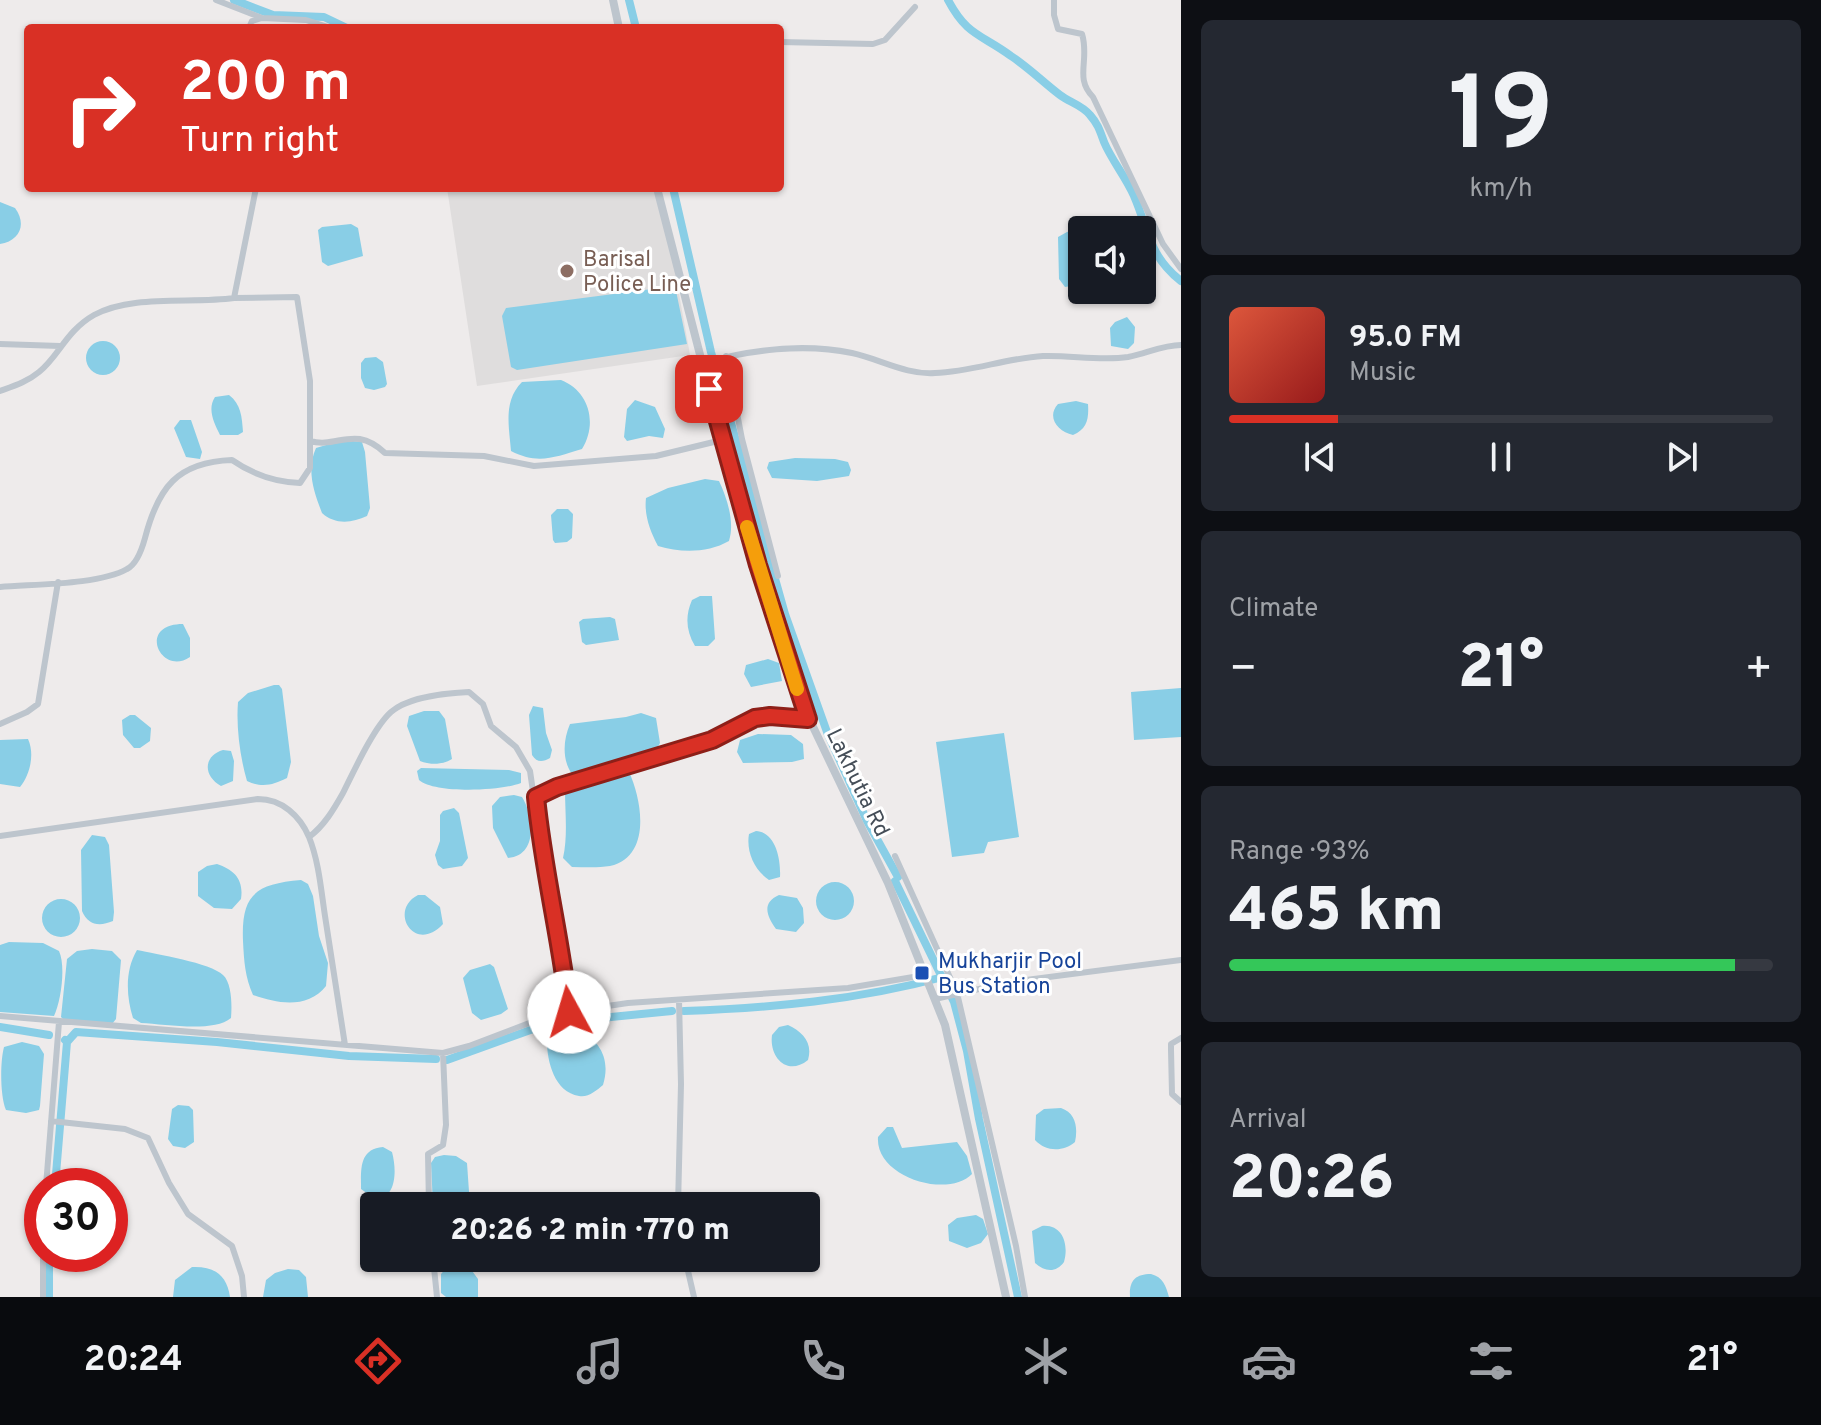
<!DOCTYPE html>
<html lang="en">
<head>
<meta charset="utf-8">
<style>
	body { margin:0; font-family:Overpass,sans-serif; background:#242831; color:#f1f3f6; height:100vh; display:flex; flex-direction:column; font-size:30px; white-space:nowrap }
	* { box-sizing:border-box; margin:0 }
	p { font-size:26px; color:#9ea1a6 }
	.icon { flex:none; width:44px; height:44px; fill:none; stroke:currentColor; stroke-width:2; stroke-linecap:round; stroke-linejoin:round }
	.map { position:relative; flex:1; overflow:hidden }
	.drawer { display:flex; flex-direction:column; gap:20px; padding:20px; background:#0d0f14; width:640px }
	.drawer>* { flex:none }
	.top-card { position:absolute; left:24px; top:24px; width:760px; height:168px; border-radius:8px; box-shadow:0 2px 6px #0004; background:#d93025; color:#fff; overflow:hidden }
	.buttons { position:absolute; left:1068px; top:216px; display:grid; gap:16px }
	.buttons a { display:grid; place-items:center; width:88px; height:88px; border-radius:8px; background:#171b24; box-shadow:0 2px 6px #0004; font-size:40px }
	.speed { position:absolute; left:24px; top:1168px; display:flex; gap:16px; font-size:40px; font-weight:700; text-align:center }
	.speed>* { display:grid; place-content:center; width:104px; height:104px; border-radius:50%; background:#171b24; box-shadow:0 2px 6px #0004; line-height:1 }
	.speed .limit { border:12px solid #d22; background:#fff; color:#111 }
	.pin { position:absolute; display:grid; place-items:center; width:68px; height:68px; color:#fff; margin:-34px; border-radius:16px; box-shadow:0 4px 12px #0006 }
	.me { position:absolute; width:88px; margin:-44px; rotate:354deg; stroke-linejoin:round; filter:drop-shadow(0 0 6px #0008) }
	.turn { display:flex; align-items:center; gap:28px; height:168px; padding:0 24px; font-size:36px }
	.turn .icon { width:104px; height:104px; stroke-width:2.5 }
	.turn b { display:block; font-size:56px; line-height:68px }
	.big { font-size:60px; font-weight:800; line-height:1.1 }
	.drawer .tile { flex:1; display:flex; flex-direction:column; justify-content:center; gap:12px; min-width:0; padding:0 28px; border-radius:12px; background:#242831 }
	.drawer .dial { align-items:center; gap:0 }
	.dial b { font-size:104px; line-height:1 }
	.song { display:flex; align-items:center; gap:24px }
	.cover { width:96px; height:96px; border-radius:12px; background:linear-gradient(135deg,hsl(10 70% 55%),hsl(0 70% 35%)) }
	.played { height:8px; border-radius:4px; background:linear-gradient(90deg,#d93025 20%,#363941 20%) }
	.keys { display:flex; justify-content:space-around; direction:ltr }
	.heat { display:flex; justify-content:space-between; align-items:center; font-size:44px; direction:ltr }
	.charge { height:12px; border-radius:6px; background:linear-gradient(90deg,#34c759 93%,#363941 0) }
	.trip { position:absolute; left:360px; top:1192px; width:460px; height:80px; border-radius:8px; background:#171b24; box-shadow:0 2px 6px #0004; font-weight:800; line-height:80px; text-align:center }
	.tab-bar { display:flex; height:128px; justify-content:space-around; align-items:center; background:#090b0e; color:#9ea1a6 }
	.tab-bar .icon { width:56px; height:56px }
	.tab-bar .active { color:#d93025 }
	.tab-bar b { font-size:36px; color:#f1f3f6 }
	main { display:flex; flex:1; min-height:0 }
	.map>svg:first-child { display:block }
</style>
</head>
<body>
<main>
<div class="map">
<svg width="1181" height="1297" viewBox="0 0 1181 1297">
	<rect width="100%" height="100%" fill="#eeebeb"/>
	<!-- education -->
	<path fill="#dfdddd" d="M447,188h213l30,167 -213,31z"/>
	<!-- water -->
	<path fill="#89cee6" d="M0,202l15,6c12,16 5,33 -15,36z
		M351,224l7,4 5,28 -35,10 -6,-4 -4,-32 4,-3z
		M1083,228l11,2h-12v54l-17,3 -6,-8 -1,-42 9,-5z
		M675,286l12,58 -170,26 -6,-3 -9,-51 4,-8z
		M1127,317l8,10 -1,16 -6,6 -17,-3 -1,-18 5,-6z
		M86 358a17 17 0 1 1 34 0a17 17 0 1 1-34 0Z
		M376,357l7,5 4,22 -2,3 -11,3 -9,-2 -4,-10v-15l4,-5z
		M561,380c28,11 37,43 21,69 -27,8 -44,16 -71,2 -2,-25 -8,-50 11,-69z
		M229,395c12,9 13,22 14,37l-5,3h-18c-6,-12 -13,-26 -5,-38z
		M635,400l20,7 10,22 -2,9 -14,-2 -22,5 -3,-4 3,-28z
		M1076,401l12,3c1,15 -1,25 -15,31 -15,-3 -27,-18 -15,-31z
		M180,420h11l11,32 -2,7 -14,-2 -12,-29z
		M343,440l19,2 3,10 5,56 -3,8c-15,7 -32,9 -45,-3 -8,-21 -16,-43 -6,-65z
		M795,458l40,1 13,3 3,8 -2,6 -32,5 -45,-3 -5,-10 2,-6z
		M705,479l14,2c8,17 16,41 10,60 -21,12 -48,12 -71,5 -8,-15 -14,-31 -12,-48l22,-10z
		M557,509h11l5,5 -1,24 -5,4 -12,1 -2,-3 -2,-25z
		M700,596h12l3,43 -7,7h-13c-9,-15 -10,-30 -3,-46z
		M610,617l5,2 4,21 -33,5 -4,-3 -3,-20 4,-3z
		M183,624l7,14v19c-29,20 -54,-33 -7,-33z
		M768,659l11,4 3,18 -31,6 -7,-13 2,-9z
		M274,685h5l3,4 9,73 -4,16c-14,7 -25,10 -40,3 -7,-24 -11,-54 -9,-79l10,-9z
		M1181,688v49l-47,3 -3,-48z
		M533,706l10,2 3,25 6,17 -2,8c-7,4 -13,5 -18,-3l-3,-40z
		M424,711h15l6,8 7,40c-10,6 -22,6 -32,2l-13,-35 2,-10z
		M641,713l15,5 4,25 -5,9 -56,19 -27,3c-10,-14 -9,-34 -2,-50l56,-7z
		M130,715h5l16,13 -1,13 -10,7h-6l-11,-13 -1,-15z
		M1004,733l15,104 -31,5 -4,11 -32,4 -16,-115z
		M758,734l33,1 12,9 1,15 -12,3 -49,1 -6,-11 3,-12z
		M28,739c7,15 2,36 -8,48l-20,-3v-44z
		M223,750l8,1 3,10 -1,20 -12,5c-18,-10 -18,-30 2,-36z
		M421,768l88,2 12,3v10c-20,8 -86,11 -102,-3l-2,-9z
		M629,772c13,28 23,84 -19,94 -12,2 -26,1 -38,1l-9,-9c5,-22 2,-46 2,-69l16,-7z
		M514,795l8,2c12,19 16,59 -14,61l-15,-30 -1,-22 8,-9z
		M454,808l5,5 9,45 -6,8 -19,3 -5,-4 -3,-10 5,-14v-26l3,-4z
		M756,831c20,1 25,29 24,46l-11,3c-15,-10 -23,-29 -20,-46z
		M92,835l13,2 4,8 5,67 -1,9c-14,6 -25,4 -31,-10l-1,-61z
		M217,864c17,6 27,15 24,35l-9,10 -18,-1 -16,-12v-24l9,-6z
		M301,880l7,4 5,12 6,40 9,27 -2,23c-18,23 -48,18 -73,9 -8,-18 -9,-34 -10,-54 -2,-47 13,-57 58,-61z
		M816 901a19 19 0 1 1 38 0a19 19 0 1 1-38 0Z
		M418,895h7l15,12 3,17c-29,31 -55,-14 -25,-29z
		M779,895l18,3 6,10 1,15 -8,9 -20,-3c-9,-13 -15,-26 3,-34z
		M42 918a19 19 0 1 1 38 0a19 19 0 1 1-38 0Z
		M9,942l34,1 16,8c7,15 2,50 -5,65l-54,-4v-67z
		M92,949l20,2 9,9 -5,59 -4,5 -47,-3 -4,-4 6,-58 10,-8z
		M137,950c19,4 74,13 86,25 9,8 9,31 8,43 -18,15 -66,6 -90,5l-8,-5c-7,-22 -8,-48 4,-68z
		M490,964l4,3 14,42 -7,5 -20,6 -9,-7 -9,-35 7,-8z
		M788,1025c15,7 25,18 20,35 -21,17 -39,-3 -36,-25l7,-8z
		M576,1028c24,12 35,31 27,57 -6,5 -15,13 -24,11 -26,-4 -33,-38 -32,-60l11,-7z
		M22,1042l17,4 5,8 -4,52 -1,4 -13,3 -20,-3c-6,-14 -6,-48 -2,-63z
		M178,1105l11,1 4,4 1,32 -9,6 -12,-2 -5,-7 4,-30z
		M1061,1108c15,5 17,20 14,34 -12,10 -29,10 -40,-2l1,-25 8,-6z
		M887,1127h6l9,21 55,-6 10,14 5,18c-24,25 -97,3 -94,-37z
		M383,1147l9,5c7,26 1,61 -31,37 0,-20 -2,-40 22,-42z
		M444,1155l12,1 11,7 3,43h-37l-2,-43 4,-6z
		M976,1215l7,4 5,15 -7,9 -14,5 -18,-7 -1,-16 9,-7z
		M1042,1226c21,-2 27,19 22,36 -8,11 -19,10 -29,1l-3,-32z
		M458,1264h9l11,15v18h-32l-5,-4v-19l7,-8z
		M192,1267c22,-1 35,8 38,30h-57l2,-17z
		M288,1269l11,1 7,7 2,20h-45l3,-17 9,-7z
		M1151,1274c12,3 15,12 18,23h-39c-1,-16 5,-23 21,-23z"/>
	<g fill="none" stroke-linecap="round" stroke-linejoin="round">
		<!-- canal -->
		<path stroke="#89cee6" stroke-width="8" d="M234,0l39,15 51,2 23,11
			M629,0l7,28
			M948,0c19,36 33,34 63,56 17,11 32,26 49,39 9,7 22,10 30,20 8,9 10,16 14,27 8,19 22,35 30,54 15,35 15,60 47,85
			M673,188l38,164 74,262 42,118 40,89 31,56
			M895,881l59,121 13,49 12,68 39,178
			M684,1011c87,-3 174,-11 259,-34
			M0,1027l49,8
			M67,1042l9,-10 141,10 132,14 87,3
			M447,1060l89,-32 75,-11 61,-6
			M55,1186l12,-144 -2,-2
			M49,1297v-43"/>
		<!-- minor -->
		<path stroke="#bdc5cd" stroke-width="6" d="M216,0l46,18 44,2 25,8
			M1054,0v15l4,14 24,5c8,26 -8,44 11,63l70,147 18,25
			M249,28l3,-7 10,-3
			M780,42l93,2 12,-4 30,-33
			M234,298l63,-1 13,84v60c28,8 44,-17 75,12l99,3 50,10 122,-10 66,-16
			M0,344l60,2
			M726,356l16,83 36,137
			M702,363c47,-13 102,-20 150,-10 28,6 54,22 83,20 36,-1 72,-15 108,-17 28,-1 57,5 85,1 18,-3 34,-12 53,-12
			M0,391c14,-5 27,-9 39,-19 20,-16 27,-41 55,-57 38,-21 97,-11 140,-17l22,-110
			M0,587c34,-3 99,-2 127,-18 10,-5 15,-20 18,-31 13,-50 32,-76 87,-78 20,14 43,22 68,23l10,-15v-27
			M0,724l27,-12 11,-8 20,-122
			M536,797l21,-10 155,-47 43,-22 15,-2 38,3
			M0,836l258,-37c24,0 42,17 51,38 10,25 12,53 16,79 7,43 13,86 20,129
			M309,837c15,-11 25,-28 34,-44 11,-22 31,-66 48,-81 17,-15 56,-19 78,-20l14,12 8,22 25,21 14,24 11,75 23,121 5,45
			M895,856l62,137 59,253 9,51
			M935,999l75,-17 171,-22
			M0,1016l443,37 26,-7 84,-32 75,-11 220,-15 77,-13
			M1181,1038l-10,6v6l1,44 9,8
			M51,1121l74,8 23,9 21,45 19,31 44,32 10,30 2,21
			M46,1186l13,-164
			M429,1206l-1,-52 15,-9 3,-20 -3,-72
			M678,1206l3,-122 -2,-84
			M433,1258l4,39
			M685,1258l9,39
			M43,1297v-43"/>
		<!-- tertiary -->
		<path stroke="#bdc5cd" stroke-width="8" d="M613,0l6,28
			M657,188l65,252 36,125 46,143 84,175 57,142 61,272"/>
	</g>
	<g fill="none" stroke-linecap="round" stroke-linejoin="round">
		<defs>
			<path id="route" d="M569,1012c-8,-72 -26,-142 -33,-215l21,-10 155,-47 43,-22 15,-2 38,3 -50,-154 -49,-176"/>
		</defs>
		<!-- route casing -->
		<use href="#route" stroke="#8d1f18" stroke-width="20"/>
		<!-- route -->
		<use href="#route" stroke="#d93025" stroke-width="14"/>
		<!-- slow -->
		<path stroke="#f59e0b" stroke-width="14" d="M747,527l50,162"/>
	</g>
	<!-- markers -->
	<circle fill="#8d6e63" stroke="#fff" stroke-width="3" cx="567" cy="271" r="8"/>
	<rect fill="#1a4fb4" stroke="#fff" stroke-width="3" x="914" y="965" width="16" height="16" rx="4"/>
	<g text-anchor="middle" stroke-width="6" stroke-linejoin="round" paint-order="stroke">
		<!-- education labels -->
		<g font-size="22" fill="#785e54" stroke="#fff" text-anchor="start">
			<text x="583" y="266">Barisal<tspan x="583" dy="25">Police Line</tspan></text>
		</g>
		<!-- street labels -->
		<g font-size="22" fill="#454e58" stroke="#fff">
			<text transform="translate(859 782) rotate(64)" y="8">Lakhutia Rd</text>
		</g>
		<!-- transit labels -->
		<g font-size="22" fill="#164399" stroke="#fff" text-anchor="start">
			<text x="938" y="968">Mukharjir Pool<tspan x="938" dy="25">Bus Station</tspan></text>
		</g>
	</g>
</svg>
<div class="buttons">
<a><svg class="icon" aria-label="sound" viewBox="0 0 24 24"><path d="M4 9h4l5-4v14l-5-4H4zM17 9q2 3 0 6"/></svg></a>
</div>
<div class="speed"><div class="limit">30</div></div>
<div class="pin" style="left:709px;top:389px;background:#d93025"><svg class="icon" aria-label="arrive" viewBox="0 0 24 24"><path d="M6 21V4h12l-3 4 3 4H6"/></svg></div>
<svg class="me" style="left:569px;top:1012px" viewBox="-20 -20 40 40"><circle r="19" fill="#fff"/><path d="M0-13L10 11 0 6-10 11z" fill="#d93025"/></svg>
<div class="trip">20:26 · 2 min · 770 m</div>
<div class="top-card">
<div class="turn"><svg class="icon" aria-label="right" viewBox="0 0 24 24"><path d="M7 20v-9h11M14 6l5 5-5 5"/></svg><div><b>200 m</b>Turn right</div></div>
</div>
</div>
<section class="drawer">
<div class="tile dial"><b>19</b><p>km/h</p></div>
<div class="tile">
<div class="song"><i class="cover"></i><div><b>95.0 FM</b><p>Music</p></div></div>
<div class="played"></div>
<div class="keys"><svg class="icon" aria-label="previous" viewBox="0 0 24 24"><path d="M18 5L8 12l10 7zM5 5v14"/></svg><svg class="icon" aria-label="pause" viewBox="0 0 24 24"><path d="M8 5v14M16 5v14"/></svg><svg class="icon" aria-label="next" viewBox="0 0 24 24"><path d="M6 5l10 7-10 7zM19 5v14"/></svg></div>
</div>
<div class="tile"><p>Climate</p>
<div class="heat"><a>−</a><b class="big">21°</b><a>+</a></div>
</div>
<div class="tile"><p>Range · 93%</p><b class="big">465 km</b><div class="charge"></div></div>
<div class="tile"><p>Arrival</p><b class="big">20:26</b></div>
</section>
</main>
<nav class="tab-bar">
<b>20:24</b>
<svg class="icon active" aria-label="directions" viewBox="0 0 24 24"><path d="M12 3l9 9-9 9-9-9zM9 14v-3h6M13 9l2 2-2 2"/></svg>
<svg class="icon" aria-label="music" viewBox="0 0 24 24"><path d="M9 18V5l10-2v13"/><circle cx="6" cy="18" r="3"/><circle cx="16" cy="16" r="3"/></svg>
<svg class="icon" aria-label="phone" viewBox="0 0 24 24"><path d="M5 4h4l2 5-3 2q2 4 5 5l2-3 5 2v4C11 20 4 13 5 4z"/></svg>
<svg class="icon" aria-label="climate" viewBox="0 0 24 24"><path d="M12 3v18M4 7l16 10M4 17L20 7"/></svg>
<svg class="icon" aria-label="car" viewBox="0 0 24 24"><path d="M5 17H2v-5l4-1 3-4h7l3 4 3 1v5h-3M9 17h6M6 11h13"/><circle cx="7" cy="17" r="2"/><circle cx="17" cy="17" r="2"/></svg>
<svg class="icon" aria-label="filters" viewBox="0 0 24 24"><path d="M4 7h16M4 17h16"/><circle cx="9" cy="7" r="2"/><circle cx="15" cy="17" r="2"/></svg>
<b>21°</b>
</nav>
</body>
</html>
